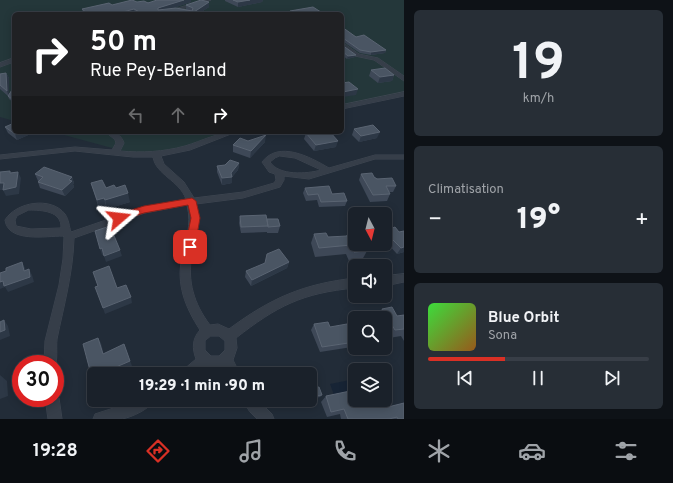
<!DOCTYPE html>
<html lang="fr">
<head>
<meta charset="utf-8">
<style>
	body { margin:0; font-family:Overpass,sans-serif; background:#272e36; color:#f1f3f6; height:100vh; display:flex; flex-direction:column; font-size:15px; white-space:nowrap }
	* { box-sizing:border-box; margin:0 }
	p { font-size:13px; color:#9fa3a8 }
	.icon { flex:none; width:22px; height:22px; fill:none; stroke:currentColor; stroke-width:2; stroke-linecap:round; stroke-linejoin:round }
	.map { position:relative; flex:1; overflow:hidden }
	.sheet { display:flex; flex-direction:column; gap:10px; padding:10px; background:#0e1217; width:269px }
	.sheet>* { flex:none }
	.hud { position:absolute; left:12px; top:12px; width:332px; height:122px; border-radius:6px; box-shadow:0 2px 10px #0003,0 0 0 1px #383e47; background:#202124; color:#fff; overflow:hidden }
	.needle { width:26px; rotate:173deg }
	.fabs { position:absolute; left:348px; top:207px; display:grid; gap:8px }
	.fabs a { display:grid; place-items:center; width:44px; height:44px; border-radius:6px; background:#1a212a; box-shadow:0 2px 10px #0003,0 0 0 1px #383e47; font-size:20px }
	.speed { position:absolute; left:12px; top:355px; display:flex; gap:8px; font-size:20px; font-weight:700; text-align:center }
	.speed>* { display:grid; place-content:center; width:52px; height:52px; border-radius:50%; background:#1a212a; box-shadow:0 2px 10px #0003,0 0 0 1px #383e47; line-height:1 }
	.speed .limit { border:6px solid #d22; background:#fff; color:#111 }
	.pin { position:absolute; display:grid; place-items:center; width:34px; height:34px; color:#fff; margin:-17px; border-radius:8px; box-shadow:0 2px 6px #0006 }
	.me { position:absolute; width:44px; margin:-22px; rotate:73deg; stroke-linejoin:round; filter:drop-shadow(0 0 3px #0008) }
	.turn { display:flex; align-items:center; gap:14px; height:84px; padding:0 12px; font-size:18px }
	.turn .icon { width:52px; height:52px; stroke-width:2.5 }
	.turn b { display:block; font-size:28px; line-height:34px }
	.lanes { display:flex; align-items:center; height:38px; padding:0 12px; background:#0003; justify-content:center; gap:20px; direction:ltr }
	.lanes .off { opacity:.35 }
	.big { font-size:30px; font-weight:800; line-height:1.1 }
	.sheet .tile { flex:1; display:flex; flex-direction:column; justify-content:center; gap:6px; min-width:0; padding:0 14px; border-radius:6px; background:#272e36 }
	.sheet .dial { align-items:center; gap:0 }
	.dial b { font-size:52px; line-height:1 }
	.song { display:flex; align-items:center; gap:12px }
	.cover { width:48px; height:48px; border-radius:6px; background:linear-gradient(135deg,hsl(120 70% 55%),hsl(30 70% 35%)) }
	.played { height:4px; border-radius:2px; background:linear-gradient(90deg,#d93025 35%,#383e47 35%) }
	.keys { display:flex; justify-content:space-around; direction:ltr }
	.heat { display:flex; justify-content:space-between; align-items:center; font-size:22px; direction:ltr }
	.trip { position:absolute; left:87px; top:367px; width:230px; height:40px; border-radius:6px; background:#1a212a; box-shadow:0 2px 10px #0003,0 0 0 1px #383e47; font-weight:800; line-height:40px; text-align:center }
	.tab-bar { display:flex; height:64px; justify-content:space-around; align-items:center; background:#0a0d11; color:#9fa3a8 }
	.tab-bar .icon { width:28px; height:28px }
	.tab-bar .active { color:#d93025 }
	.tab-bar b { font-size:18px; color:#f1f3f6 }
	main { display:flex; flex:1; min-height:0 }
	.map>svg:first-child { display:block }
</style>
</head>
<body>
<main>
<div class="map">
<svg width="404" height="419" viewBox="0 0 404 419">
	<rect width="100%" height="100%" fill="#222c38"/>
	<!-- green -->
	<path fill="#24373a" d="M0,0h404v94l-62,13v-93h-328v107l-14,-4z
		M53,132h179l-45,16 -49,7z"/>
	<!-- water -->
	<path fill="#172435" d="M350,380l4,11 -20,4 -4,-11z"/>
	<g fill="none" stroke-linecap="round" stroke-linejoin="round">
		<defs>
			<path id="minor" d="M204,0h7l-45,14h-7z
				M342,42l17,12 19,4 26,18v5l-30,-21 -19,-4 -13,-9z
				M14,58v4l-14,5v-4z
				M404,92v4l-62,13v-4z
				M106,132c9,0 15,2 18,11l-4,8c22,2 43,1 65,-5 17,-5 33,-14 51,-14l-46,18 -29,6 3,8 20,18 10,16 49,-6 31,-9 2,-3 -1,-6 -6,-2 -7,-10c17,-22 48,-5 67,6l46,-13h29v4h-29l-66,20 -25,-3v4l-4,7 -37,11 -47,6c6,21 0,31 -4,51 -5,26 2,49 18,70l8,-1 11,5c42,-31 74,-45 126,-51v10c-53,5 -78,18 -119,50l1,10 -4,12 7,14h-13l-4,-7 -8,2 -9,-3 -9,8h-16l2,-4 13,-11c-4,-11 -4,-20 4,-29 -15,-23 -24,-46 -18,-73 4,-20 10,-31 5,-52l-42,8 -71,25c-1,35 -10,67 -17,101 -1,9 1,20 -2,28v-3h-11l1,-23 14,-56 4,-26 1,-22 -1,-1c-17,0 -55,7 -58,-16 11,-18 46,-24 60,-6 4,6 4,12 6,18l73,-25 42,-8c-7,-19 -30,-24 -33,-42h-20l-58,-6 -75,8v-4l75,-8 37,3 4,-7 -1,-3zM280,156l15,2 26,12c-14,4 -42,6 -51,-8l5,-4zM29,210c13,0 33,1 32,18l-30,1 -15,-3 -1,-6 2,-4zM211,336h8l6,5v9l-6,6h-8l-6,-6v-9z
				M404,274v8l-19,4v-10z
				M55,393l4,5 3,21h-14l-3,-21h10z
				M134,400h20c-4,9 -22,17 -32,19 -9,0 -20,0 -29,0l2,-5 31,-10z
				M243,400h15l14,14 2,5h-17l-7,-7z"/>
		</defs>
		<!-- minor casing -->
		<use href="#minor" stroke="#3f4752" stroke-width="1"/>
		<!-- minor -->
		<use href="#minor" fill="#363e49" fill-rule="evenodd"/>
	</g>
	<!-- wall -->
	<path fill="#3e4857" d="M225,0h38l-1,2 -24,5 -13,-6z
		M137,2h54l-18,6 13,1v-4l23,-3v5l-11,7h-115l-1,-5 30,-4z
		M342,27l14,10 30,13 -1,3 -14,2 -11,-2 -18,-12z
		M342,45l14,10 -1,2 -8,2 -5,-4z
		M371,70l23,5 -2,6 -14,2 -9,-7z
		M6,73l3,5v16l5,-7v16l-5,-4 -1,-3 -8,-7v-15z
		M5,127l9,5h21l-18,8 -9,-7z
		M354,129l23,9 -18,4 -7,-7z
		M306,133l30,14 -22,4 -10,-12z
		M248,141l17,1 -15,16 -17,-6v-7z
		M239,163l-1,7 -6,7v6l-10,2 -5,-13v-6z
		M35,174l37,3 2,6 -1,1 1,3 -9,9 -25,-8 -2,-6 1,-1h-1z
		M361,174l13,3 22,9 -3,6h-4l1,2 -3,7 -17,1 -11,-22z
		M91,183l15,5h10l14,14 -23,7 -1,-2 -7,2z
		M305,188l27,6 15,7 -2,5 -26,1 -2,-7 -11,1 -3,-8z
		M240,216l27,4 13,6 -2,7h-11v-2v1l-26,1 -2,-10z
		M387,230l12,2 5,-1v21l-7,2 -10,-11 1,-2 -3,-3v-4z
		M351,233l16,18 -5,9 -13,1 -3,-7 -31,3 -4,-14 3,-9 14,3h18l1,-2h3z
		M289,262l-2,6 -36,18 -6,-9 1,-6z
		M382,309l15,7 7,-1v26l-3,-5 -12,2 -4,-6v-14h-9v-1z
		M314,324l16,3 25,15v1l-3,4 -32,5 -9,-22z
		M310,388l12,7 -2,2 -10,2z
		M326,396l42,5 20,6 16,12h-63l-1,-5 -13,3 -6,-15z"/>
	<!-- shaded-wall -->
	<path fill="#2d3846" d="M184,0h7v2l-32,11 -1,-3v-2z
		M250,0h13l-1,2 -24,5v-5z
		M209,2v5l-11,7h-7z
		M134,9l1,5h-19z
		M386,50l-1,3 -14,2v-3z
		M356,55l-1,2 -8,2 1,-3z
		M6,73l3,5v19l-2,-6z
		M394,75l-2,6 -14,2 2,-6z
		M358,89l-2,6 -14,2 1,-5z
		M20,132h15l-18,8 -2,-6z
		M380,132l-3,6 -18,4 2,-6z
		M266,135l-1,7 -15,16 1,-7z
		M338,141l-2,6 -22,4 2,-6z
		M239,163l-1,7 -6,7v6l-10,2v-7l9,-5z
		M18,172l3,6 -2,16 -13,2 -3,-6h-3v-7z
		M72,177l2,6 -1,1 1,3 -9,9 -3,-6 7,-10z
		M128,193l2,9 -23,7 -2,-9z
		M104,198l2,9 -7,2 -2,-9z
		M404,247v5l-7,2 4,-6z
		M102,248l2,7h-2l-2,-6z
		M120,250l2,6 -16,6 -2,-6z
		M22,262l3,6 2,8 -3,-5z
		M289,262l-2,6 -36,18 1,-6z
		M29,269l3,6 2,7 -26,10 -3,-5 -5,2v-7z
		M131,297l1,6 -27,11 -2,-6z
		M4,320l4,6 2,10 -10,4v-8z
		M98,338l3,5 4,16 -2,-5z
		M124,344l8,22 -18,8h-14z
		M0,375l7,6 1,15 -8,3z"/>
	<!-- building -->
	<path fill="#4a5563" stroke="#5a6472" d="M132,0l5,2 7,-1 4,2 9,-3h27l-26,8v2l18,-2 16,3 1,-3 -7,-3 15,-5 8,2 -18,12h-48l-9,-5 -18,5h-28l-6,-5 27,-6 3,2z
		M233,0h17l-12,2z
		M313,7l11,7h-30l-4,-3z
		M342,27l14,10 8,-2 22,15 -15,2 -11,-2 -17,-12 -1,6z
		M342,45l14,10 -8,1 -6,-5z
		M385,68l9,7 -14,2 -9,-7z
		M6,73l1,18 -7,-6v-11z
		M349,82l9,7 -15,3 -1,-1v-8z
		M14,87v12l-1,1 -5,-4z
		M14,123v9h6l-5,2 -10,-7z
		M373,125l7,7 -19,4 -7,-7z
		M311,132h19l8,9 -22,4 -10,-12z
		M266,135l-15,16 -18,-6 7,-7 8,3z
		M230,160l9,3 -8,10 1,4 -10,1 -5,-12 8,-1z
		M44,167l28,10 -3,3 3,1 -10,9 -24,-8 5,-5 -8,-3z
		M10,171v2l8,-1 -2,15 -13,3 1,-7h-4v-11z
		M372,173l2,4 3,2 15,-1 4,8h-10l4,8 -17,1 -12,-21z
		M102,180l4,8 8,-3 2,3 9,-3 3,8 -23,7 -1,-2 -7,2 -6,-17z
		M329,186l3,8 12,-1 3,8 -26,1 -3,-8 -10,1 -3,-7z
		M266,215l2,11 -27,1 -1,-11z
		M267,219h11l2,7 -12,1z
		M110,226l10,24 -16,6 -2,-8 -2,1 -5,-18z
		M395,227l4,5 5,-1v16l-3,1 -11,-11 3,-1 -6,-6z
		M326,233l2,4 19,-1v-1h5l-1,-2h4v11h9l3,7 -13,1 -3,-7 -32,3 -5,-14z
		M279,249l10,13 -37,18 -6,-9 19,-8 2,-9z
		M22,262l2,9 5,-2 1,8 -26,9 -1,-5 -3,1v-9l6,-2v-3z
		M109,266l8,22 9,-3 5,12 -28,11 -8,-21 3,-1 -5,-14z
		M392,307l5,9 7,-1v14l-9,1 -13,-21z
		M4,320l1,10 -5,2v-10z
		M328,322l2,5 17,-3 8,18 -33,5 -8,-23z
		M98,338l5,16 21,-10 6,17 -30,13h-6v3l-2,1 -9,-34z
		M319,387l3,8 -12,2v-9z
		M355,390v10h13v1l6,-1h10l4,7 16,-4v16h-6l-1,-2 -8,2h-41l-4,-10 -13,3 -5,-16z"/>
	<!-- route -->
	<path fill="#d93025" stroke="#8d1f18" d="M192,198l4,3 4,17 -5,29 -1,3h-8l-1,-3 6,-29 -3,-13 -44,8 -25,8 -5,-3 1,-3 29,-9z"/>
</svg>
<div class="fabs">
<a><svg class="needle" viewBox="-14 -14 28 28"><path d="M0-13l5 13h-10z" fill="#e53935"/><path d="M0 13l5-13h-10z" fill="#9fa3a8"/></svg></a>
<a><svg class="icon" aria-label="sound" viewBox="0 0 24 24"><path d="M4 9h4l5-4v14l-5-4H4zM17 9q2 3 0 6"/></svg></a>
<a><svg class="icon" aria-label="search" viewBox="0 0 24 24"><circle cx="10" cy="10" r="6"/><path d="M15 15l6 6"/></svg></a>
<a><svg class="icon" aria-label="layers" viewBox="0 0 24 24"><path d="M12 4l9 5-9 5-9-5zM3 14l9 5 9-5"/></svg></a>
</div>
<div class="speed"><div class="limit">30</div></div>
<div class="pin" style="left:190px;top:247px;background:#d93025"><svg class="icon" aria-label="arrive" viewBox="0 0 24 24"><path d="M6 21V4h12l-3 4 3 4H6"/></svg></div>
<svg class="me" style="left:119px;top:218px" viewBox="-20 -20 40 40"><path d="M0-17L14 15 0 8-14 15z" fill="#d93025" stroke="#fff" stroke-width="4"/></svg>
<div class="trip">19:29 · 1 min · 90 m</div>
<div class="hud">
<div class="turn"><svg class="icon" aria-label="right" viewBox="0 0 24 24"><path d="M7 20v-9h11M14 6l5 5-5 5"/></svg><div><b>50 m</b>Rue Pey-Berland</div></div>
<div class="lanes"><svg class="icon off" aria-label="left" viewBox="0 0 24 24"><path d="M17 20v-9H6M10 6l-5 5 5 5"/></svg><svg class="icon off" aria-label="ahead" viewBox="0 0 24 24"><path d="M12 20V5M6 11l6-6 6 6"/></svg><svg class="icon" aria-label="right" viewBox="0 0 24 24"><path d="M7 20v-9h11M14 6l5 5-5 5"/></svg></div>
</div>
</div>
<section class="sheet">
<div class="tile dial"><b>19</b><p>km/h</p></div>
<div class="tile"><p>Climatisation</p>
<div class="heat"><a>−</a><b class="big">19°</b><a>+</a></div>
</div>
<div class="tile">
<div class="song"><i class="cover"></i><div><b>Blue Orbit</b><p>Sona</p></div></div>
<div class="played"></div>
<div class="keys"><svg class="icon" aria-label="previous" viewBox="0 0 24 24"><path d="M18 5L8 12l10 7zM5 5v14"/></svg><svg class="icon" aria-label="pause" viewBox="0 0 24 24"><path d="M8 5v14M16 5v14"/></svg><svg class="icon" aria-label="next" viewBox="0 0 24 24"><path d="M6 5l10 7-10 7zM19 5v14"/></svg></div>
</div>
</section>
</main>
<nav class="tab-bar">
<b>19:28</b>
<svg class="icon active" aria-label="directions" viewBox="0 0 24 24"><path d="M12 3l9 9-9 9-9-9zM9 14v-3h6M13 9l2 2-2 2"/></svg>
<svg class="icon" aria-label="music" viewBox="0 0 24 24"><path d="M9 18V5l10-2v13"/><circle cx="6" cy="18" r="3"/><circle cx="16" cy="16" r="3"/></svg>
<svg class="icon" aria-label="phone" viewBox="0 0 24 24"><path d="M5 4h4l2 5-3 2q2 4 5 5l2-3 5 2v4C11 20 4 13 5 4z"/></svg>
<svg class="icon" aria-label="climate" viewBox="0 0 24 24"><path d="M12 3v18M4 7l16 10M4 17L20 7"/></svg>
<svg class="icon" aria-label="car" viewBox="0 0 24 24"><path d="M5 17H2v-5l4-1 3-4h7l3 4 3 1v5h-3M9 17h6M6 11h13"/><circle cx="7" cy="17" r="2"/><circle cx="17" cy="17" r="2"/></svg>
<svg class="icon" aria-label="filters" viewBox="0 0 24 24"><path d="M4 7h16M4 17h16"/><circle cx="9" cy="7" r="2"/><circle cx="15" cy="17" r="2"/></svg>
</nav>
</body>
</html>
